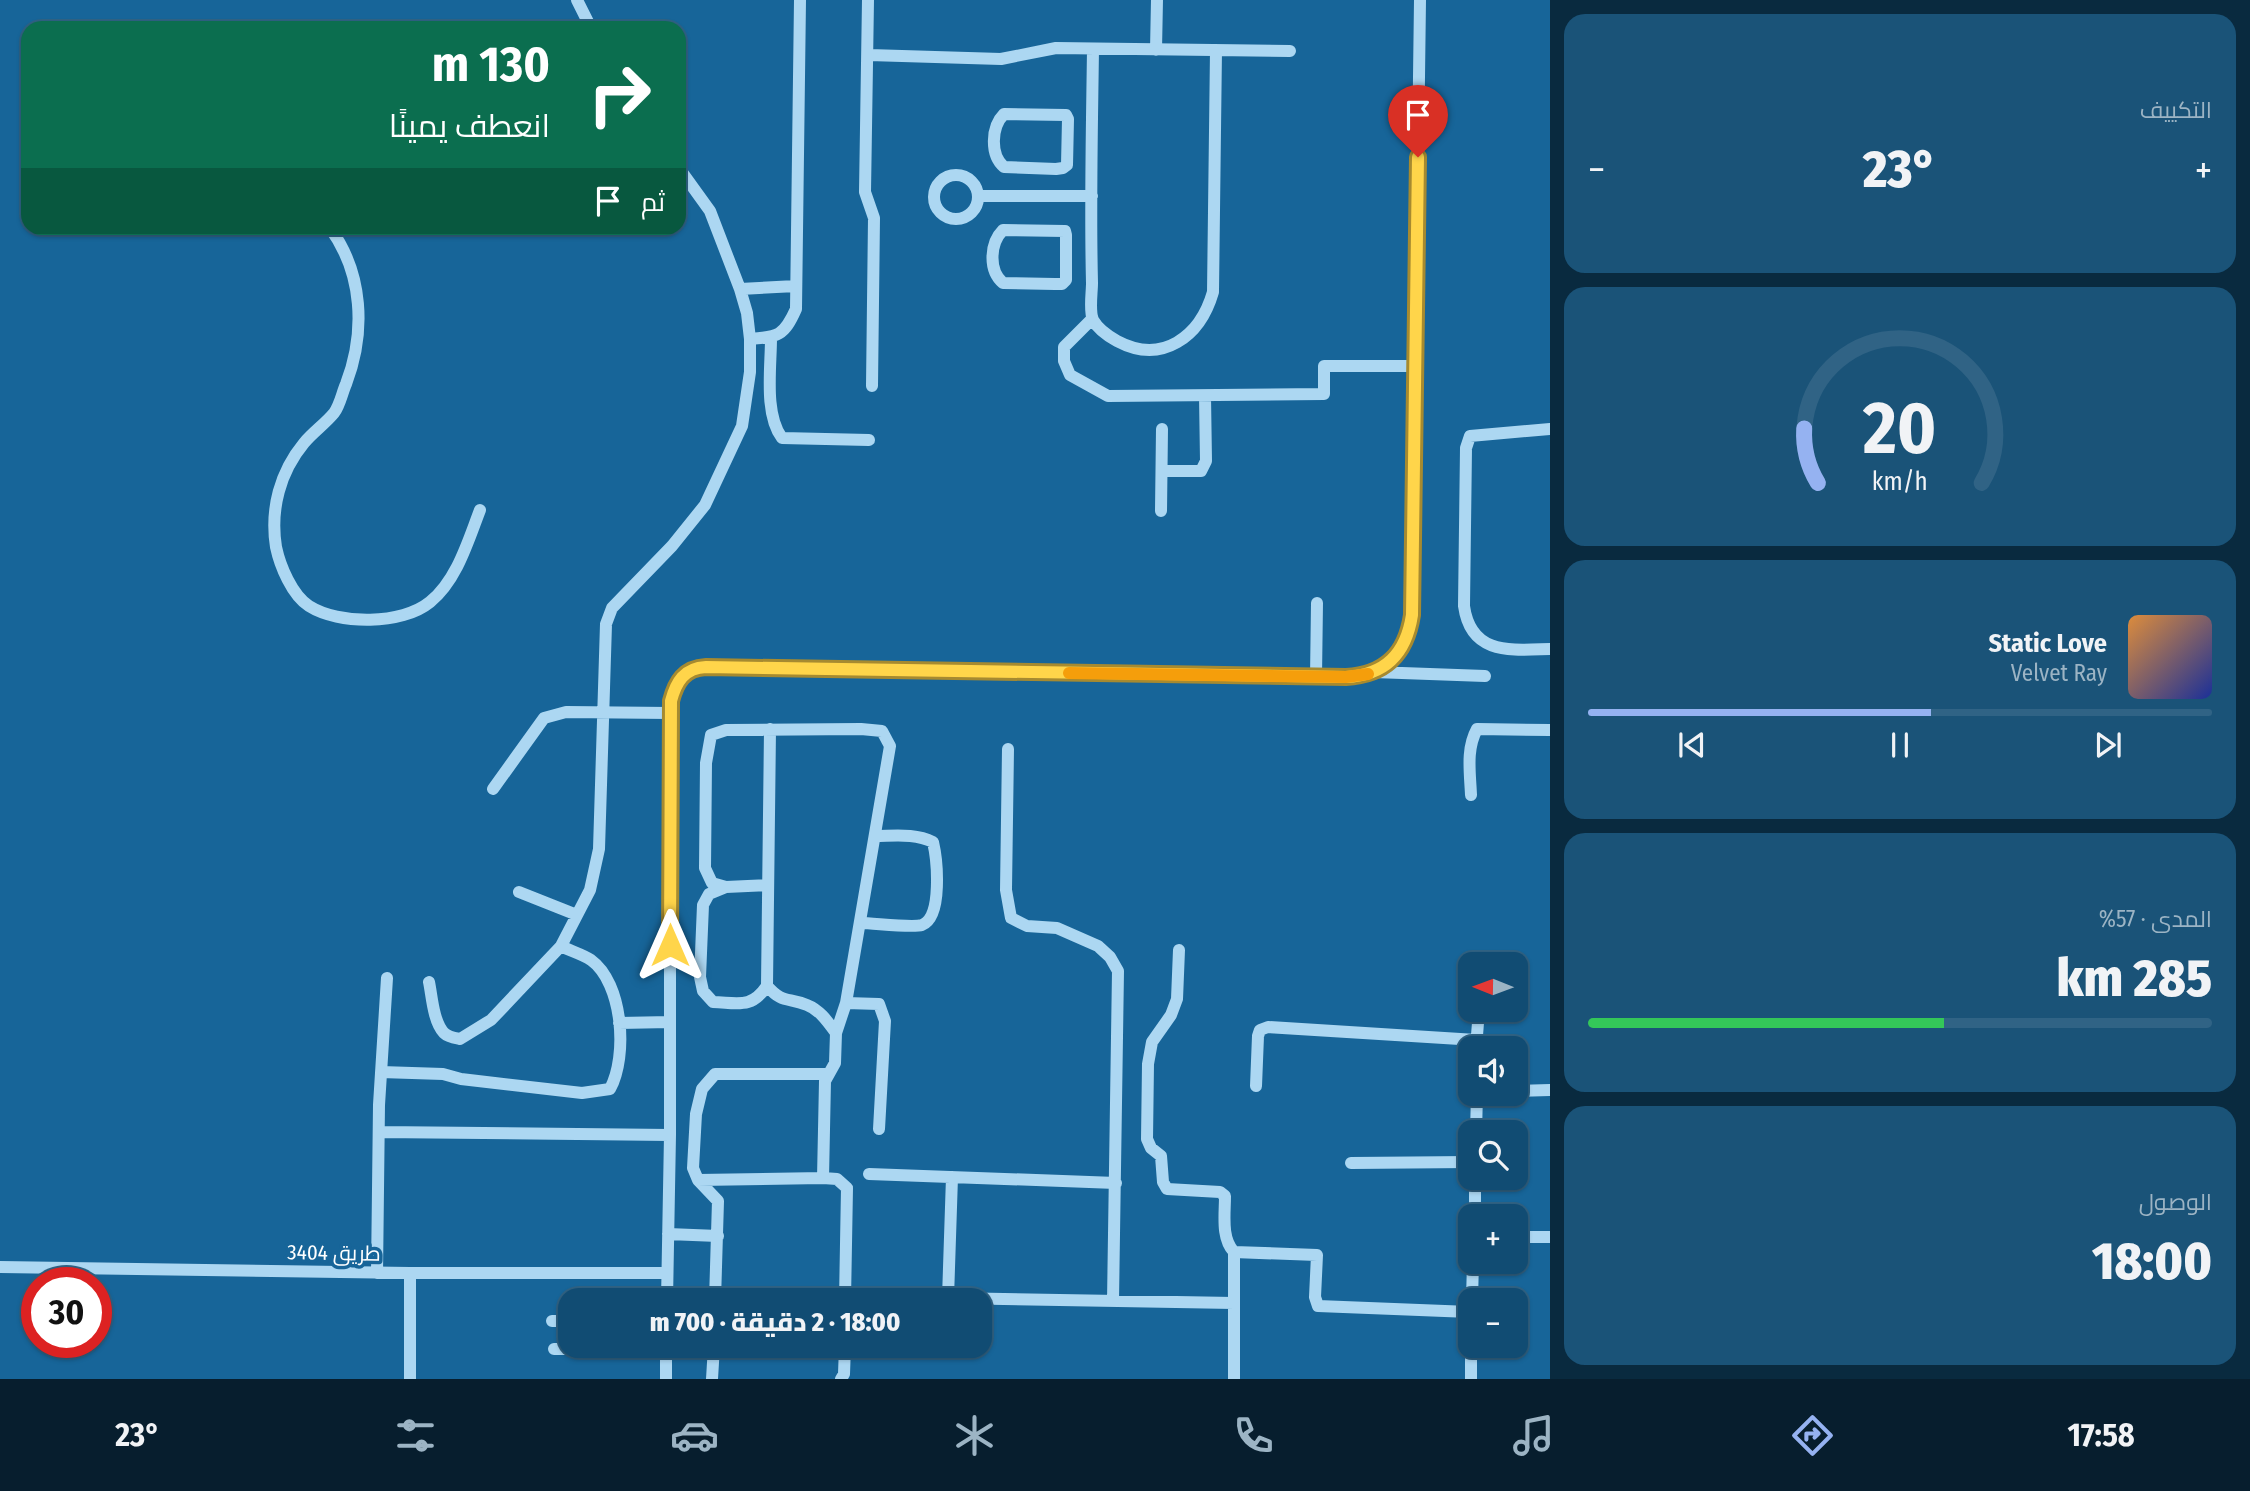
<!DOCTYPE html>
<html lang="ar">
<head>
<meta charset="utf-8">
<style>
	body { margin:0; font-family:"Fira Sans Condensed",Cairo,sans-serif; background:#1a5378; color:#f1f3f6; direction:rtl; height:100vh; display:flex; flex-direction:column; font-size:26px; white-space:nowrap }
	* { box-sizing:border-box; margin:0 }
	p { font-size:23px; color:#9cb4c4 }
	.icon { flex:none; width:38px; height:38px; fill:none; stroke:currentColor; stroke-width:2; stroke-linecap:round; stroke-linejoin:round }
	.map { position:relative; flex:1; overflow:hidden; direction:ltr }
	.details { display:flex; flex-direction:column; gap:14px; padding:14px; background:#092a3f; width:700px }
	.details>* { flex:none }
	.hud { position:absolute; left:21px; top:21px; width:665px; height:214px; border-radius:21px; box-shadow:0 2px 5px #0004,0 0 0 2px #306385; direction:rtl; background:#0b6e4f; color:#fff; overflow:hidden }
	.needle { width:46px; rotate:271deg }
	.buttons { position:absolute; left:1458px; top:952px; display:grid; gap:14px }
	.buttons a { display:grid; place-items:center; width:70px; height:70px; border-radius:14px; background:#114c73; box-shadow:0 2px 5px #0004,0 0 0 2px #306385; font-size:35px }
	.speed { position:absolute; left:21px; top:1267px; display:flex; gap:14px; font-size:35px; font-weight:700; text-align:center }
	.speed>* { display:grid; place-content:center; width:91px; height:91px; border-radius:50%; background:#114c73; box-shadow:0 2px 5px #0004,0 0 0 2px #306385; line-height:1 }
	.speed .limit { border:10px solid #d22; background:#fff; color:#111 }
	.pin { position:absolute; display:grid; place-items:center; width:60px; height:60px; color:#fff; margin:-72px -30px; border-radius:50% 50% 50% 0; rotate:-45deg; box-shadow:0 0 7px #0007 }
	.pin .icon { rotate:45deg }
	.me { position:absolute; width:77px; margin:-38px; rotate:0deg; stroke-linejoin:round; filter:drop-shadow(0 0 5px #0008) }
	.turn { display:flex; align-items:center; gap:24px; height:147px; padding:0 21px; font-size:32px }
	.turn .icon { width:91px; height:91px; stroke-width:2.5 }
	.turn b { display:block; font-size:49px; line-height:60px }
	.then { display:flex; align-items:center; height:66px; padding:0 21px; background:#0003; gap:14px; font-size:26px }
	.big { font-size:52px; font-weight:800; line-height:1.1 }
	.details .widget { flex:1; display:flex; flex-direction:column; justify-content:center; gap:10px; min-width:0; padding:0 24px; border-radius:21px; background:#1a5378 }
	.details .dial { align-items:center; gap:0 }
	.dial svg { height:182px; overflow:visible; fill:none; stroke:#306385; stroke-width:7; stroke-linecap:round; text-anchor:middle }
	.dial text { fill:#f1f3f6; stroke:none }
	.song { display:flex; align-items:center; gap:21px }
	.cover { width:84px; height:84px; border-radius:10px; background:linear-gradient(135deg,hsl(30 70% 55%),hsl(230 70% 35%)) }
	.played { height:7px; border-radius:4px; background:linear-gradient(90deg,#95b2f1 55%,#306385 55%) }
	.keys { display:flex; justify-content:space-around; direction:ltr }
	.heat { display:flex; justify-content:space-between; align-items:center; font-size:38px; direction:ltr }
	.charge { height:10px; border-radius:5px; background:linear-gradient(90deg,#34c759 57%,#306385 0) }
	.trip { position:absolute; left:558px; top:1288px; width:434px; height:70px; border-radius:21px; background:#114c73; box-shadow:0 2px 5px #0004,0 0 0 2px #306385; font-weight:800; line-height:70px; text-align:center; direction:rtl }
	.dock { display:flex; height:112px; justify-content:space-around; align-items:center; background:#071e2e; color:#9cb4c4 }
	.dock .icon { width:49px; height:49px }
	.dock .selected { color:#95b2f1 }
	.dock b { font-size:32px; color:#f1f3f6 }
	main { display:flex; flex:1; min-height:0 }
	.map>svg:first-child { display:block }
</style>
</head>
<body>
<main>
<section class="details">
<div class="widget"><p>التكييف</p>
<div class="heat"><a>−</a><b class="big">23°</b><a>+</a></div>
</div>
<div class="widget dial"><svg viewBox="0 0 100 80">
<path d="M14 69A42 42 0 1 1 86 69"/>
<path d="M14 69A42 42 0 0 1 8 45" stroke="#95b2f1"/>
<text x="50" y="56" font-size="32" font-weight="700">20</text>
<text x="50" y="72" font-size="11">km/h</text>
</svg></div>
<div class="widget">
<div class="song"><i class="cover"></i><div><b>Static Love</b><p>Velvet Ray</p></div></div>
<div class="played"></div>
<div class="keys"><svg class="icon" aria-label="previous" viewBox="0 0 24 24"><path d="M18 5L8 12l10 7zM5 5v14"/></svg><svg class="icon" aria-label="pause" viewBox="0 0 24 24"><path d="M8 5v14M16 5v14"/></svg><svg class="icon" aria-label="next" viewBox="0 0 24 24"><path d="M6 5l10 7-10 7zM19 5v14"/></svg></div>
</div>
<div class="widget"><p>المدى · 57%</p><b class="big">285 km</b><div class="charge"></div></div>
<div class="widget"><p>الوصول</p><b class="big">18:00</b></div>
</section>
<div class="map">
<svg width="1550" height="1379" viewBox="0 0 1550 1379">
	<rect width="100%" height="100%" fill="#176599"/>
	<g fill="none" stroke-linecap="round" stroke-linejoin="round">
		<!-- minor -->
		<path stroke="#acd7f2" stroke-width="12" d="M577,0l14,28
			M868,0l-3,192 9,26 -2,168
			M1093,49c-1,78 -3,156 -1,234 0,10 -3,28 1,37 5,9 15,16 24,21 45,24 83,-4 96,-49l3,-242
			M1156,50l1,-50
			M869,55l132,4 55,-11 234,3
			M1004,114l62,1 2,4 -1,46 -4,3 -7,1 -52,-2c-14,-12 -13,-40 0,-53z
			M934 197a22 22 0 1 1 44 0a22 22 0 1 1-44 0Z
			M979,196h113
			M330,228c33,45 36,104 16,156 -4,9 -6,21 -12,29 -9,11 -21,19 -30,30 -24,29 -34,66 -28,104 4,19 16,48 33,59 30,19 93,19 121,-4 27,-22 38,-61 50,-92
			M602,229v-1
			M1003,230l62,1 1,4v45l-4,4h-7l-52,-1c-15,-13 -13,-40 0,-53z
			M740,289l56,-3
			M1092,319l-28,28v14l6,14 38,21 216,-2v-28h91
			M771,338c0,30 -7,76 11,100l87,2
			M750,339c28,-2 34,-3 46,-30l4,-309
			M1550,429l-80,7 -4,12 -2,158c7,50 48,44 86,43
			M1162,471h39l5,-10 -1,-65
			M1161,511l1,-82
			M1374,672l111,4
			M1316,677l1,-74
			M1008,749l-2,141 5,28 16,8 30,2 41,18 12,11 8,14 -5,330
			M493,789l51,-71 22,-6 104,1
			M1471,795c-1,-23 -5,-46 6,-66l73,1
			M768,885l-42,2 -14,-4 -7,-15 1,-105 5,-28 15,-5 135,-1 21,2 8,15 -44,257 -10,30 -1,30 -10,18 -2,97
			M726,887l-17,7 -6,11 -3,72 3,14 10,11c26,1 38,7 54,-16l3,-257
			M519,892l58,23
			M861,923c12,0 51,5 61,2 21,-8 15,-66 11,-83 -18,-9 -39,-6 -58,-6
			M1179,950l-2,49 -6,16 -19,27 -4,22 -1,75 4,9 10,8 2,26 4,7 53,3 5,4c0,19 -4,42 9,56v127
			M429,982c3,14 4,39 15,51 4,4 11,5 16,6l31,-19 70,-74 29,-56 9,-41 7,-225 6,-16 60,-62 33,-41 37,-79 8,-54v-33l-3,-26 -7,-24 -30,-78 -31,-43
			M767,986c16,18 20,11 40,19 13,5 21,17 29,28
			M846,1003l33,1 6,17 -6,108
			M619,1023l51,-1
			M1476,1048l3,-38
			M381,1072l62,2 18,5 121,14 28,-4c18,-33 13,-106 -19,-129 -9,-6 -21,-9 -30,-14
			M1256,1086l2,-50 2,-6 8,-3 208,13
			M1516,1091l34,-1
			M379,1132l291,3
			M1476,1132l1,-38
			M1351,1163l119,-1
			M869,1174l247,9
			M952,1177l-4,121 286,5
			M698,1180l125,-2 14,1 10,9 -2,112
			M1475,1216v-38
			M668,1234l50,2
			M1516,1237h34
			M1234,1252l83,3 -2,42 3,9 152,6
			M0,1267l410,6h257
			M377,1273l2,-168 8,-127
			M667,1300l3,-165v-422c1,-24 10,-45 36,-46l640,10c39,-2 60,-23 66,-61l8,-616
			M715,1300l3,-99 -20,-21 -5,-12 3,-54 6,-25 13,-15h114
			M1472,1300l1,-38
			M552,1321h18
			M554,1349h112
			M410,1379v-106
			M666,1379v-33
			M712,1379l2,-33
			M841,1379l3,-5 1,-28
			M1471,1379v-33"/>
	</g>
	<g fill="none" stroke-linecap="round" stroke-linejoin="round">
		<defs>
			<path id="route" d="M670,945l1,-244c5,-19 13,-33 35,-34l640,10c39,-2 60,-23 66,-62l6,-458"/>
		</defs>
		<!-- route casing -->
		<use href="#route" stroke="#a68a30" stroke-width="18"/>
		<!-- route -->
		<use href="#route" stroke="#ffd54a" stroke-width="12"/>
		<!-- slow -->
		<path stroke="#f59e0b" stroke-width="12" d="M1069,673l277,4 22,-3"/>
	</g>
	<g text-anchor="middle" stroke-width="7" stroke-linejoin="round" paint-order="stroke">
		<!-- street labels -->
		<g font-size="21" fill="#fff" stroke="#176599">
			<text transform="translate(334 1253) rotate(1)" y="7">طريق 3404</text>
		</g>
	</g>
</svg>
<div class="buttons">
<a><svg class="needle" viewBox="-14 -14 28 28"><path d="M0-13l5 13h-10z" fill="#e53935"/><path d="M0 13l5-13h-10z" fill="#9cb4c4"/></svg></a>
<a><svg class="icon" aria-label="sound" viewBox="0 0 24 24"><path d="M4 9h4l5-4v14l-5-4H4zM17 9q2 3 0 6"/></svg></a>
<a><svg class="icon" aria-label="search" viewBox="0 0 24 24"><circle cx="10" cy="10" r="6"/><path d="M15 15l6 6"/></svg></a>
<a>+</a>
<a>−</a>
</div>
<div class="speed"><div class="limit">30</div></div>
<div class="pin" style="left:1418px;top:157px;background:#d93025"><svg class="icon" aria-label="arrive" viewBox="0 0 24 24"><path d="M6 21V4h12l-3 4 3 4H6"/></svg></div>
<svg class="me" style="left:670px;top:945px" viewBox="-20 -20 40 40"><path d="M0-17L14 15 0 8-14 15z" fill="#ffd54a" stroke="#fff" stroke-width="4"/></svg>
<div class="trip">18:00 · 2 دقيقة · 700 m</div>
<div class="hud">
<div class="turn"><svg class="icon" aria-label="right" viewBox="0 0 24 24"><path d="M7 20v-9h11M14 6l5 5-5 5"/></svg><div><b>130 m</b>انعطف يمينًا</div></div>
<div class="then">ثم<svg class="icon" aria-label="arrive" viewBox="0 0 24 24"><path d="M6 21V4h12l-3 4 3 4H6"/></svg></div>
</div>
</div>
</main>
<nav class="dock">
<b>17:58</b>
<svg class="icon selected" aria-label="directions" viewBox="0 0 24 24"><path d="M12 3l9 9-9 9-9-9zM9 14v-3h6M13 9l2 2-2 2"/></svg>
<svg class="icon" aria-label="music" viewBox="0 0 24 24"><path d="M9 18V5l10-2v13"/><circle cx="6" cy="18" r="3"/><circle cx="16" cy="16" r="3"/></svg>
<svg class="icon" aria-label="phone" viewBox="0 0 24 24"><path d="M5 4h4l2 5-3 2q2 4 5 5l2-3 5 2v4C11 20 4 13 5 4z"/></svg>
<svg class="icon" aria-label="climate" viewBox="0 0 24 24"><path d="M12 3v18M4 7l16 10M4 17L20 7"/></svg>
<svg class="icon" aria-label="car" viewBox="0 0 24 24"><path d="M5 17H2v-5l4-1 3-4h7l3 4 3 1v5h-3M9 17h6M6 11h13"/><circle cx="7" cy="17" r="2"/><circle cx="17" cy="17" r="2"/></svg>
<svg class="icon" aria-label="filters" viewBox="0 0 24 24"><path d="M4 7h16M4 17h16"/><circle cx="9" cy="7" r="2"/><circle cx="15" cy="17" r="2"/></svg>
<b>23°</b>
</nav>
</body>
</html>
